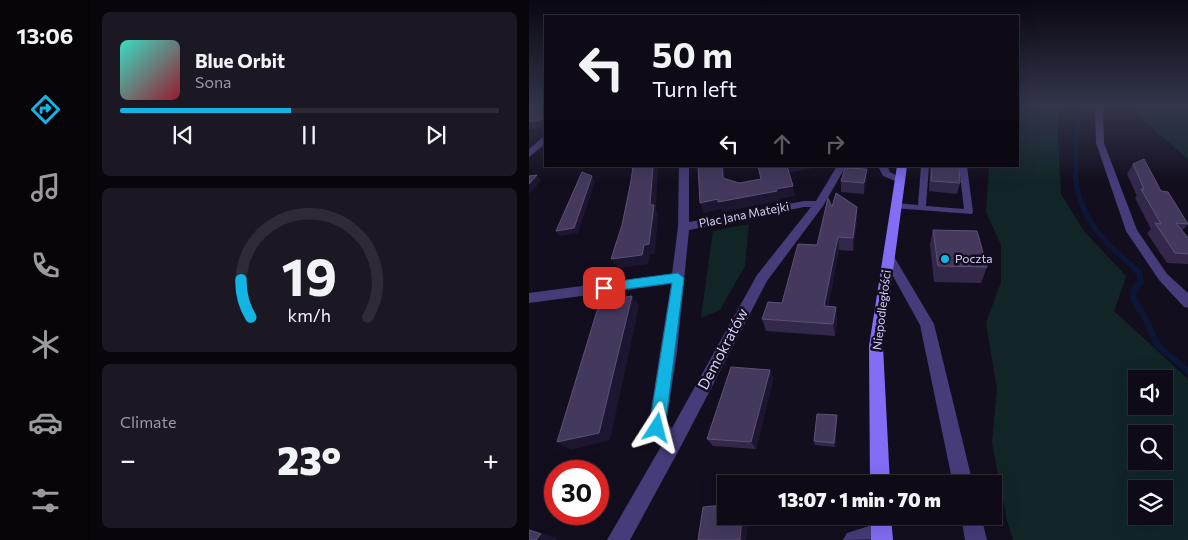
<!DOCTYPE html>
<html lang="en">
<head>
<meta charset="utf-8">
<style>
	body { margin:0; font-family:Commissioner,sans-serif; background:#1c1823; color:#f1f3f6; height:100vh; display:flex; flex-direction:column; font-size:19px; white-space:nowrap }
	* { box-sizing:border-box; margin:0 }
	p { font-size:16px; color:#9b9aa1 }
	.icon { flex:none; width:28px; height:28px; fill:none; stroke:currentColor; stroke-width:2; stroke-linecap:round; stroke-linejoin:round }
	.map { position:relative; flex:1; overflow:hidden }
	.panel { display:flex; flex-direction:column; gap:12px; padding:12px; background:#08060c; width:439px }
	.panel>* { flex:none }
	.hud { position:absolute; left:15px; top:15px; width:475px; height:152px; border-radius:0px; box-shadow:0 5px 20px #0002,0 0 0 1px #2e2b35; background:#0e0a16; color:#f1f3f6; overflow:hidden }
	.buttons { position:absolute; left:599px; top:370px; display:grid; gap:10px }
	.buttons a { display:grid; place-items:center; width:45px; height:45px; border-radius:0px; background:#0e0a16; box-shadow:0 5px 20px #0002,0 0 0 1px #2e2b35; font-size:25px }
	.speed { position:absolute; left:15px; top:460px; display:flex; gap:10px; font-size:25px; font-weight:700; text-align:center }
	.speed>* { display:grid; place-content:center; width:65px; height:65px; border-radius:50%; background:#0e0a16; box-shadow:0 5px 20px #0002,0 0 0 1px #2e2b35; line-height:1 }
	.speed .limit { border:8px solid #d22; background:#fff; color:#111 }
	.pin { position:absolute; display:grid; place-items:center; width:42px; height:42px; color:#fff; margin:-21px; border-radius:10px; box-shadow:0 2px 8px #0006 }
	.me { position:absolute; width:55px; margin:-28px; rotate:9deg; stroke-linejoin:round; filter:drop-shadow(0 0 4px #0008) }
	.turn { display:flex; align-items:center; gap:18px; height:105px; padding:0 25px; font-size:22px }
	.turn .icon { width:65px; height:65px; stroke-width:2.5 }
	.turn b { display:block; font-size:35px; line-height:42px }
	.lanes { display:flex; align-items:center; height:48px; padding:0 25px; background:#0003; justify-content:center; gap:25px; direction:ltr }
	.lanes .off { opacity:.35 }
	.big { font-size:38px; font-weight:800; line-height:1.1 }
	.panel .card { flex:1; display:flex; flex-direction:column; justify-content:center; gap:8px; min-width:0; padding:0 18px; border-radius:8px; background:#1c1823 }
	.panel .dial { align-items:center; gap:0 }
	.dial svg { height:130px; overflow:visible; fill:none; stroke:#2e2b35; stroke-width:7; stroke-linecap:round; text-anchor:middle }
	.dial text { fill:#f1f3f6; stroke:none }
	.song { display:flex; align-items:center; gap:15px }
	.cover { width:60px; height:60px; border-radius:8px; background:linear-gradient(135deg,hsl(170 70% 55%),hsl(350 70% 35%)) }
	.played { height:5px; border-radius:2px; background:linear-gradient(90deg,#12b4e4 45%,#2e2b35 45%) }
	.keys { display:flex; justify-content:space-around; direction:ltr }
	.heat { display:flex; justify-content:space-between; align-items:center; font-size:28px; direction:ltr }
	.trip { position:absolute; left:188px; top:475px; width:285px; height:50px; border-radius:0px; background:#0e0a16; box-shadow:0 5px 20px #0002,0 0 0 1px #2e2b35; font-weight:800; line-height:50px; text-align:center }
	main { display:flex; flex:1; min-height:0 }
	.dock { display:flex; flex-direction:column; width:90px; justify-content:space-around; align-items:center; background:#060409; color:#9b9aa1 }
	.dock .icon { width:35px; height:35px }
	.dock .active { color:#12b4e4 }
	.dock b { font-size:22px; color:#f1f3f6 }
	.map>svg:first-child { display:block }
</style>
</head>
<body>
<main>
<nav class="dock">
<b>13:06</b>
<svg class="icon active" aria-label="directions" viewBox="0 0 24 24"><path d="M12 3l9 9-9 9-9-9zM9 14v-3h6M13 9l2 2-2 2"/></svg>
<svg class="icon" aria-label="music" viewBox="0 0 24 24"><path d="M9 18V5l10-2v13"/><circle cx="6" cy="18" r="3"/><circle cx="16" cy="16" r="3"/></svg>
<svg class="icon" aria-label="phone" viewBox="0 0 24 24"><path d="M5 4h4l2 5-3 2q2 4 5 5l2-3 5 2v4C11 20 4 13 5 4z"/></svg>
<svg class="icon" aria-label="climate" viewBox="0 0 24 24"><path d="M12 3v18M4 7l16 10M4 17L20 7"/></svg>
<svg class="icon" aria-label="car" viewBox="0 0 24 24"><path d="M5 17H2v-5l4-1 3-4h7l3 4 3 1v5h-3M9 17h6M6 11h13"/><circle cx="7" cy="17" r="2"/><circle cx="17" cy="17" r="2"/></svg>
<svg class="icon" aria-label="filters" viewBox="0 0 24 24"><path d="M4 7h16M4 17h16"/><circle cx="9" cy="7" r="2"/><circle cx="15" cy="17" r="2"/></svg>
</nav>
<section class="panel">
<div class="card">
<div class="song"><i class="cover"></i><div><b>Blue Orbit</b><p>Sona</p></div></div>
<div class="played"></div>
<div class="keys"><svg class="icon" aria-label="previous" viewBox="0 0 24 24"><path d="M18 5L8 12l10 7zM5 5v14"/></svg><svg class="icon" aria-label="pause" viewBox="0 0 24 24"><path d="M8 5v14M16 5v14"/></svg><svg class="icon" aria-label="next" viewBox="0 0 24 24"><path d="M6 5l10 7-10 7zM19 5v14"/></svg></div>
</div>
<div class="card dial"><svg viewBox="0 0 100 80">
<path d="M14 69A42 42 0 1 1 86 69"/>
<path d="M14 69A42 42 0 0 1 8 46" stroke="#12b4e4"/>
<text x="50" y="56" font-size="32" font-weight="700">19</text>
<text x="50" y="72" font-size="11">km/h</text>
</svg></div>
<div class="card"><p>Climate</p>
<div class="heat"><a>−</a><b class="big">23°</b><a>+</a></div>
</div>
</section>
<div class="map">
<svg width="660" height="540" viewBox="0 0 660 540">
	<rect width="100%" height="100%" fill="#130e1e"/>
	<!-- green -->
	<path fill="#112527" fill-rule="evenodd" d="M489,106h40v33l3,55 23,37 42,45 -12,35 74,68v161h-175l-6,-19 -15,-78 5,-54 -11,-66 15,-41v-37l-15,-33 3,-46h29zM608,379h27v27h-27zM608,434h27v27h-27zM608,489h27v27h-27z
		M604,106h55v53l-43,-37z
		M220,224l-4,42 -25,44 -19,8 12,-87z"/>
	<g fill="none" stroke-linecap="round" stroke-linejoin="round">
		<!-- stream-far2 -->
		<path stroke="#0c1738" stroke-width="4" d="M547,177v-39l5,-32"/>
		<!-- stream-far1 -->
		<path stroke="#0c1738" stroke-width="5" d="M546,175c5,45 27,64 58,92"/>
		<!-- stream -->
		<path stroke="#0c1738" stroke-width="6" d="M603,266l7,7 2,9 -7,7 -1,10 10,15 15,32 31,26"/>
		<!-- lane -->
		<path fill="#463c79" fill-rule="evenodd" d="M392,166h8l-3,40 38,3 -5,-43h8l6,46 -1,2 -79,-6v-4l3,-1 22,2z"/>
		<!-- street -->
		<path fill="#463c79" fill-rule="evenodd" d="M566,106h8l1,37 33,87 30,44 22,20v14l-5,-1 -25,-27 -33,-49 -30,-88z
			M13,138h3v6l-16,13v-8z
			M150,166h10v56l115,-21h12l21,-35h9l-23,40 -56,75 -86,165 -51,94h-23l56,-97 -12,-9 -3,-6 23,-144 -142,19v-10l143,-19 6,-47zM275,207h7l-54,68 -85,153 -6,-4 11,-72 12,-122z
			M349,166h9l3,6 15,8 -5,3 -17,-7z
			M360,254l4,1 41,69 39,160h-20l-33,-159 -37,-67z
			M432,516h20l6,24h-22z
			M353,522l7,3 3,7 -3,7 -46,1 4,-7z"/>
		<!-- secondary -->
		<path fill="#826df4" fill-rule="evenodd" d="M368,166h10l-24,180 7,138h-20l-1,-138z
			M342,516h20l2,24h-22z"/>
	</g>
	<!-- wall -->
	<path fill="#33284a" d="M604,164l28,27 27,33 -6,7 7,8v25l-22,-1 -20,-30 4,-4 -16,-31 2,-2 -10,-22z
		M401,166h29l1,17 -3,11 -28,-3z
		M338,169v10l-3,15 -23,-2v-11z
		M328,220l-4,31 -14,-1 -11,56 8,1 1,13 -2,16 -69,-5 -4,-12 20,-16 35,-58z
		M404,230l54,37 -6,16 -47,-1 -4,-37z
		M241,370l3,9 -17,70 -43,-3 -6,-7z
		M308,419l-2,28 -20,-2 -1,-4z"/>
	<!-- shaded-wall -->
	<path fill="#1e1631" d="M16,119v8l-16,3v-8z
		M124,166h5l-2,43 2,5 -3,40h-5l-2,10 -30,4 -7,-9 39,-54z
		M193,166h2l2,22 -3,-10z
		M257,166h24v3l-23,4z
		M338,169v10l-3,15v-11z
		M8,175l4,6 -12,13v-10z
		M63,176l3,5 -17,52 -18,3 -4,-5z
		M264,186l2,10 -17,3 1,2 -57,11 -1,-3 -17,4 -4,-10z
		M328,207v13l-4,31v-13z
		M309,237l1,13 -13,69 -2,-13z
		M103,296l7,10 -29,134 -39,10 -14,-8z
		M307,307l1,13 -2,16 -2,-12z
		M241,370l3,9 -17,70 -5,-7z
		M308,415v4l-2,28 -1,-4z
		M213,516h7l-3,24h-6z
		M0,529l28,9 -1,2h-20l-7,-10z"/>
	<!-- building -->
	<path fill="#44395d" stroke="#5c5176" d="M0,106h16v13l-16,3z
		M615,159l17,32 7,1 20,32 -12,-1 13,16v15l-14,-1 -20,-30 6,1 -20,-35h3l-11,-25z
		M104,166h20l-3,39h4l-5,39 -5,1 -2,10 -31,4 11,-34 9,-44z
		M169,166h24l1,12 16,5 22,-4 -3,-13h29l6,20 -17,3 1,2 -59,11v-3l-18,4z
		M403,166h27l1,17 -29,-2z
		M316,168l22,1 -3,14 -23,-2z
		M53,172l10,4 -18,52 -18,3z
		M8,175l-8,9v-8z
		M307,193l21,14 -4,31 -15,-1 -14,69 12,1 -3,17 -71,-5 6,-17 14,1 16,-59 19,1 11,-47 4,9z
		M404,230l44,1 10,36 -49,-1z
		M103,296l-33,137 -42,9 43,-141z
		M202,367l39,3 -19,72 -44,-3z
		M288,414l20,1 -3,28 -20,-2z
		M196,505v11h17l-2,24h-42l5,-33z
		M0,530l12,4 -5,6h-7z"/>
	<!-- sky -->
	<linearGradient id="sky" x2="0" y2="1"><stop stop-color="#0a0810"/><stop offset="0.58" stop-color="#33364c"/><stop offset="1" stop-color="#33364c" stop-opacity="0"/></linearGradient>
	<rect width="660" height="182" fill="url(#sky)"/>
	<!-- route -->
	<path fill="#12b4e4" stroke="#0c7594" d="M149,273l6,5 -19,150 -2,5 -6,3 -6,-3 -2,-5 23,-145 -68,9 -6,-4 6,-5z"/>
	<!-- markers -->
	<circle fill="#12b4e4" stroke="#130e1e" stroke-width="2" cx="416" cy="259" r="5"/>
	<g text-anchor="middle" stroke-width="5" stroke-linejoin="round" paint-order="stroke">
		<!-- street labels -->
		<g font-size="12" fill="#d9cefb" stroke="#130e1e">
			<text transform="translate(215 215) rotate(-11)" y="4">Plac Jana Matejki</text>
			<text transform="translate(353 310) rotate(-83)" y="4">Niepodległości</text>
		</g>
		<!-- poi labels -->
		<g font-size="12" fill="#d9cefb" stroke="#130e1e" text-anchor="start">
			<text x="426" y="263">Poczta</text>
		</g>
		<!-- near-street labels -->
		<g font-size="15" fill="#d9cefb" stroke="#130e1e">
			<text transform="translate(194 349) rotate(-62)" y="5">Demokratów</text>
		</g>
	</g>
</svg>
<div class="buttons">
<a><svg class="icon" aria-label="sound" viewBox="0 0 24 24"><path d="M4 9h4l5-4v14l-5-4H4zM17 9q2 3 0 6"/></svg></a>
<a><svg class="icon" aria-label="search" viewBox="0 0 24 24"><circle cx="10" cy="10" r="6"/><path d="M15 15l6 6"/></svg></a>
<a><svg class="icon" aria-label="layers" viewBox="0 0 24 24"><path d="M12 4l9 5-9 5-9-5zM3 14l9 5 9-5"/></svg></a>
</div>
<div class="speed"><div class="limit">30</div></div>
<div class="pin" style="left:75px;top:288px;background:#d93025"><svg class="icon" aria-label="arrive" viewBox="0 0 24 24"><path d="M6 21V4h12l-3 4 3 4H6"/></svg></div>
<svg class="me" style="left:128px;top:428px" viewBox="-20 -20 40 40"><path d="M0-17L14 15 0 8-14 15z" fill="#12b4e4" stroke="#fff" stroke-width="4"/></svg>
<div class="trip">13:07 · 1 min · 70 m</div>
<div class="hud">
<div class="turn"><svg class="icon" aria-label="left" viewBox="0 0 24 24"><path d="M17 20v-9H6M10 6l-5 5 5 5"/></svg><div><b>50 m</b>Turn left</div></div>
<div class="lanes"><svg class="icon" aria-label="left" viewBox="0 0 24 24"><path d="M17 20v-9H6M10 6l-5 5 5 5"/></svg><svg class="icon off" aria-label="ahead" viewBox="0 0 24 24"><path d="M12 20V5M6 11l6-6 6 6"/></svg><svg class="icon off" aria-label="right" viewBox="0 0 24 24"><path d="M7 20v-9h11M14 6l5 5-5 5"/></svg></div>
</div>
</div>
</main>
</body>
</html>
